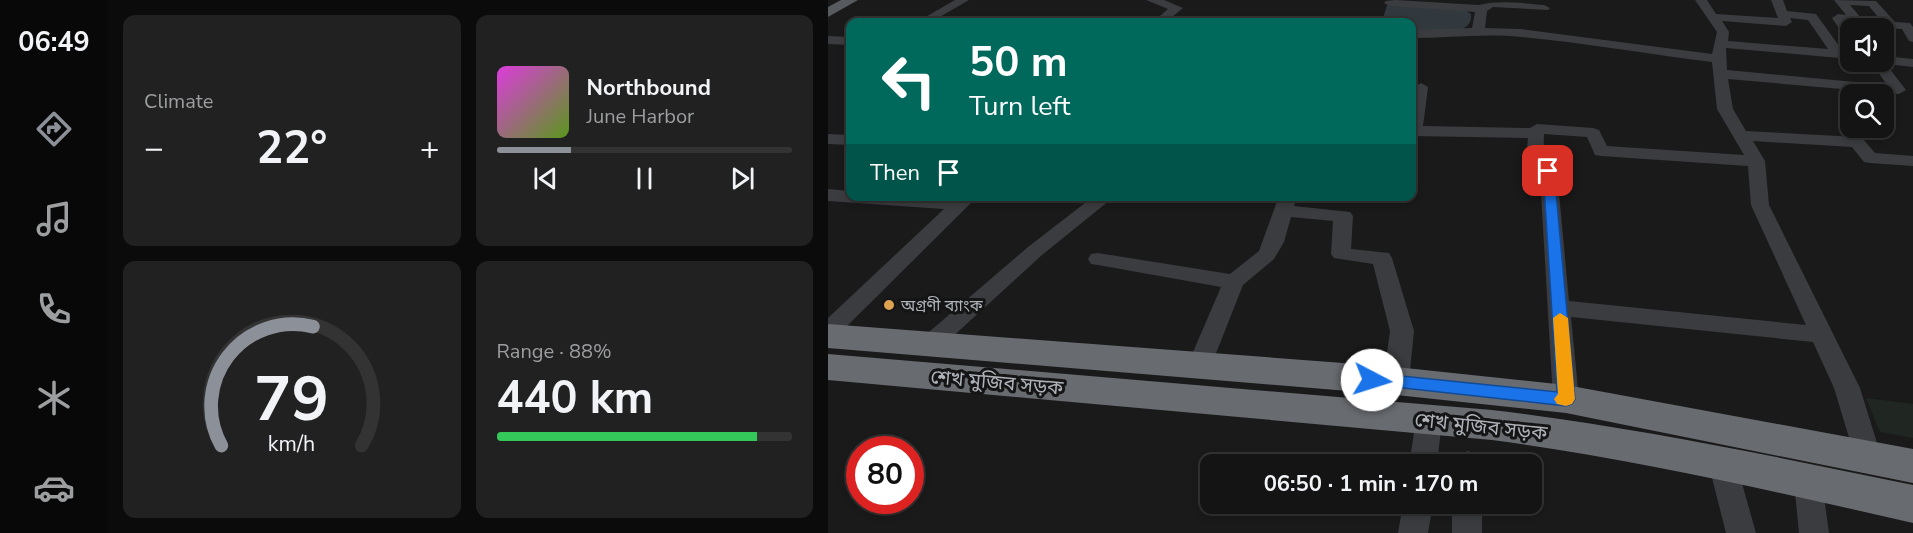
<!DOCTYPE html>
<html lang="en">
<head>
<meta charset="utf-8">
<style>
	body { margin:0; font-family:"Nunito Sans","Noto Sans Bengali",sans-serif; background:#212122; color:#f1f3f6; height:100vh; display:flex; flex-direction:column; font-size:22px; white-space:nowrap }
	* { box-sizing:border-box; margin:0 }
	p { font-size:20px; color:#9d9ea0 }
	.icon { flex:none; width:33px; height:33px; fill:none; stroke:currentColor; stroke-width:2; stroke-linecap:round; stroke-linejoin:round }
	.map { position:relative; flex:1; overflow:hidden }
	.sheet { display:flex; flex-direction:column; gap:15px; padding:15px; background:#0b0b0b; width:720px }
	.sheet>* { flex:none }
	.top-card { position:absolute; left:18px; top:18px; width:570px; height:183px; border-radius:12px; box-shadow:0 3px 9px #0003,0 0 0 2px #333334; background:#00695c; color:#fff; overflow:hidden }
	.fabs { position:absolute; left:1012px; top:18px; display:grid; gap:12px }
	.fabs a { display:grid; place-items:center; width:54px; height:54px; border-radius:12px; background:#141414; box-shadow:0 3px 9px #0003,0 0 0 2px #333334; font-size:30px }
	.speed { position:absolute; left:18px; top:436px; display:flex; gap:12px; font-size:30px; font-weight:700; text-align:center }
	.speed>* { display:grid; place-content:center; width:78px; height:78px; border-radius:50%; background:#141414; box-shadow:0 3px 9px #0003,0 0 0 2px #333334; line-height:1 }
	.speed .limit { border:9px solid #d22; background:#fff; color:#111 }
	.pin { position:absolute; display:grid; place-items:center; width:51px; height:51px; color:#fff; margin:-26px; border-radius:12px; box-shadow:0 3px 9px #0006 }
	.me { position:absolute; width:66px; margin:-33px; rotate:95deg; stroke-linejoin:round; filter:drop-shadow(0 0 4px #0008) }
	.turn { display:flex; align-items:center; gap:21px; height:126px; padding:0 24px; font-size:27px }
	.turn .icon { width:78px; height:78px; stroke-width:2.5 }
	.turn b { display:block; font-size:42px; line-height:51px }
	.then { display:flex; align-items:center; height:57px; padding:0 24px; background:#0003; gap:12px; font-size:22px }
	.big { font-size:45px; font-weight:700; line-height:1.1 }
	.sheet .card { flex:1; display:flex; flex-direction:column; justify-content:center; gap:9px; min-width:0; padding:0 21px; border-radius:12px; background:#212122 }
	.sheet .dial { align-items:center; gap:0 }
	.dial svg { height:156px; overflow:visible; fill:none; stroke:#333334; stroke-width:7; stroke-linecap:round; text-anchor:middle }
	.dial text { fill:#f1f3f6; stroke:none }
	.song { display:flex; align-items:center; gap:18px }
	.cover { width:72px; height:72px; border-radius:9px; background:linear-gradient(135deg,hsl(300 70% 55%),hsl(90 70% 35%)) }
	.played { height:6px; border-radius:3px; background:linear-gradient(90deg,#8c9099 25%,#333334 25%) }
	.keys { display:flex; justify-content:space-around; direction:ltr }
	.heat { display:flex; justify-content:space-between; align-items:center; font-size:33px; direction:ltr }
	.charge { height:9px; border-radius:4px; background:linear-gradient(90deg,#34c759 88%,#333334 0) }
	.sheet .tiles { flex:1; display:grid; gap:15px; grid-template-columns:repeat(2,1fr) }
	.trip { position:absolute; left:372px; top:454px; width:342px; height:60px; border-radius:12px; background:#141414; box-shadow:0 3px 9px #0003,0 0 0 2px #333334; font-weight:700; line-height:60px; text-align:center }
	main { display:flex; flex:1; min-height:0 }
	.dock { display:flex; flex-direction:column; width:108px; justify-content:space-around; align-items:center; background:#080808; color:#9d9ea0 }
	.dock .icon { width:42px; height:42px }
	.dock .active { color:#8c9099 }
	.dock b { font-size:27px; color:#f1f3f6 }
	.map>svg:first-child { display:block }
</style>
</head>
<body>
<main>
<nav class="dock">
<b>06:49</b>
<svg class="icon active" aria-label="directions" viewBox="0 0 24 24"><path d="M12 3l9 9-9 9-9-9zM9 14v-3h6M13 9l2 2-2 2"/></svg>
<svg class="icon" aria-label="music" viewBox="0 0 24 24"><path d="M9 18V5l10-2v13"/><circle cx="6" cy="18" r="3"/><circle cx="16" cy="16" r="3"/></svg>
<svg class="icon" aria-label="phone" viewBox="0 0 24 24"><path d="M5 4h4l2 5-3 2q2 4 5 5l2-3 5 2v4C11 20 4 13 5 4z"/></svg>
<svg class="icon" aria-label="climate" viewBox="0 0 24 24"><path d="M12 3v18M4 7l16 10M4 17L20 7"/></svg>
<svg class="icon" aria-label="car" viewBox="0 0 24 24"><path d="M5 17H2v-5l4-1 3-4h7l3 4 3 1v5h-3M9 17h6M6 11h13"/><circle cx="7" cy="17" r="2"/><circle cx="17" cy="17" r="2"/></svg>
</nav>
<section class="sheet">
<div class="tiles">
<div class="card"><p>Climate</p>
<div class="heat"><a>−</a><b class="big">22°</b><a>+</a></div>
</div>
<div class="card">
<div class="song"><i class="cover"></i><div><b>Northbound</b><p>June Harbor</p></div></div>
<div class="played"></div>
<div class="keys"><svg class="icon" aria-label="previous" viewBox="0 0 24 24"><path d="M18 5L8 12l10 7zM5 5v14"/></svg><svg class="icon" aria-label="pause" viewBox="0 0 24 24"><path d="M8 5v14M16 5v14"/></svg><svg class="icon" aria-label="next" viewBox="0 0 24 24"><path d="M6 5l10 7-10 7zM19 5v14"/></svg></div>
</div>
<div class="card dial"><svg viewBox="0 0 100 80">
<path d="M14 69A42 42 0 1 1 86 69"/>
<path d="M14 69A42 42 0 0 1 61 8" stroke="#8c9099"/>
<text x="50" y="56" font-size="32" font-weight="700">79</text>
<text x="50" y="72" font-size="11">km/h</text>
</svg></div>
<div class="card"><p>Range · 88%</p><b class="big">440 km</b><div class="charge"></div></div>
</div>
</section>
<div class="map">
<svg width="1085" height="533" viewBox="0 0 1085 533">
	<rect width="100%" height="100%" fill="#1a1a1b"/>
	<!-- green -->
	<path fill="#202621" d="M1038,398l47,6v34l-33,-6z"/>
	<!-- water -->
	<path fill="#31393e" d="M559,5l78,5 6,4c3,25 -43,17 -59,16v-8h-30z"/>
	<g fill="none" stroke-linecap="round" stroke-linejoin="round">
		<!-- minor -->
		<path fill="#3b3c40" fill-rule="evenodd" d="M127,0h14l-38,22h-14z
			M318,0h18l19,8 -17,14h-13l15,-13z
			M568,0l83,5c18,-5 45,-2 65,0l6,3 -2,2 -55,-3 -6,4 -2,17 36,1 191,25 5,-22 -22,-32h12l9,14 62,4 -7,-18h12l4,11 29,3 26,36 9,1v8l-125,-11 1,22 160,15 -16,-23h13v-6l29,3v8l-27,-3 20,26 -7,4 -171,-15 5,30 13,22 111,6 6,2 12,14 38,3v10l-43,-3 -6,-1 -12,-15 -99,-6 12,20 4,44 91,183 21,68 -4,8 -10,4 -10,-4 -23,-76 -21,-46 -242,-25 8,82 -4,7 -9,3 -9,-3 -4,-7 -13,-223 -12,-2 -3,-4 3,-32 -116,-2 2,-49 7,-4 7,4 -5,39 107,2 7,-4 56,4 6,2 8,16 137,9 -27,-46 -5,-47c-64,-8 -127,-19 -191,-25 -36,-4 -72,1 -109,1v-8l60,-2 3,-16 -85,-6 -6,-3 2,-2zM962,18l18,2 20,29 -100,-8 1,-9 -7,-11 64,5 6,-4zM716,134l43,3 8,18 6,1 147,10 3,39 55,120 -237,-24 -12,-130 -3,-4 -11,-2z
			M1006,0l42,1 19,21 15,1 3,4v15l-4,-1 -7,-12 -15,-1 -18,-22 -19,-1 12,14 -6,4 -9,-1 4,6v13l-4,-1 -15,-22 6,-4 8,1z
			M0,36l22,1v8l-22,-1z
			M0,134l22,1v10l-22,-1z
			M0,189l22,2v5l105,3 3,-3h20l-142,141 -8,2v-21l116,-109 -116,-8z
			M266,196h21l-73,59 -104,95 -8,3 -8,-3 -4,-6 4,-6 106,-91z
			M451,196h18l-3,10 56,6 3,4 -2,33 38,4 3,5 22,73 -5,50 -4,7 -9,3 -9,-3 -4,-7 7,-50 -17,-67 -39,-6 -3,-4 2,-33 -42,-4 -7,25 -10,17 -31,26 -32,81 -3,6 -9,3 -9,-3 -3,-6 34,-79 -123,-22 -7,-1 -3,-5 3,-5 7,-1 132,21 29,-23z
			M601,409l9,3 4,8 -5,45h-28l7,-45 4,-8z
			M894,450l10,4 4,8 20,71h-30l-18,-71 4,-8z
			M640,451l10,4 4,10h-28l4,-10z
			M980,470l10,3 4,9 7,51h-30l-5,-51 4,-9z
			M575,504h30l-5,29h-30z
			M624,504h30v29h-30z"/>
		<!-- major -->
		<path fill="#575a5f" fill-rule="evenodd" d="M13,0h17l-30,17v-10z"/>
		<!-- highway -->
		<path fill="#686b70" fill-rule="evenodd" d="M0,324l568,43 170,18 347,64v34l-347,-70 -170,-18 -568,-47z
			M0,354l664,56c142,17 281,46 421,75v38c-140,-32 -279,-64 -421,-83l-664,-60z"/>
	</g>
	<!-- route -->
	<path fill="#1a73e8" stroke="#114b97" stroke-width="1.5" d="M720,168l6,3 21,228 -3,5 -6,2 -199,-22 -3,-4 3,-5 5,-2 185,19 -14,-221z"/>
	<!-- slow -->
	<path fill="#f59e0b" d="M732,313l8,5 7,81 -3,5 -6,2 -9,-2 -3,-5 4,-5 -5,-76z"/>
	<!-- markers -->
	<circle fill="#dda350" stroke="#151516" stroke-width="2" cx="61" cy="305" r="6"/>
	<g text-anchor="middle" stroke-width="6" stroke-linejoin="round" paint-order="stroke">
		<!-- poi labels -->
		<g font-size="16" fill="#aeb2b9" stroke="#151516" text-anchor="start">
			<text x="73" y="311">অগ্রণী ব্যাংক</text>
		</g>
		<!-- near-street labels -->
		<g font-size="20" fill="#aeb2b9" stroke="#151516">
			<text transform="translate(169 382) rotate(5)" y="7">শেখ মুজিব সড়ক</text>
			<text transform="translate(653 426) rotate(6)" y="7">শেখ মুজিব সড়ক</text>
		</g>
	</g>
</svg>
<div class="fabs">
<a><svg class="icon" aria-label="sound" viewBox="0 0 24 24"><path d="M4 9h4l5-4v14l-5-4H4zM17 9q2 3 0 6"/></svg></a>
<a><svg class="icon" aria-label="search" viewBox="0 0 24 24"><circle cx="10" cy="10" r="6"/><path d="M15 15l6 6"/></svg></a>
</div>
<div class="speed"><div class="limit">80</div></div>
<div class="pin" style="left:720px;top:171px;background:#d93025"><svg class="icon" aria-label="arrive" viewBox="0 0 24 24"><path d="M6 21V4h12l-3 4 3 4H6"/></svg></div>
<svg class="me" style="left:544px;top:380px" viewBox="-20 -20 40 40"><circle r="19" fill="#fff"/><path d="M0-13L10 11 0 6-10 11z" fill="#1a73e8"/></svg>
<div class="trip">06:50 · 1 min · 170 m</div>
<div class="top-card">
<div class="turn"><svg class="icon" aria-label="left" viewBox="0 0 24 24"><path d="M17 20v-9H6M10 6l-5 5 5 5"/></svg><div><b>50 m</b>Turn left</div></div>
<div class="then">Then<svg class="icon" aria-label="arrive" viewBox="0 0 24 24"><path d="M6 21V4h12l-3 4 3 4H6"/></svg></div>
</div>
</div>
</main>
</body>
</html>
